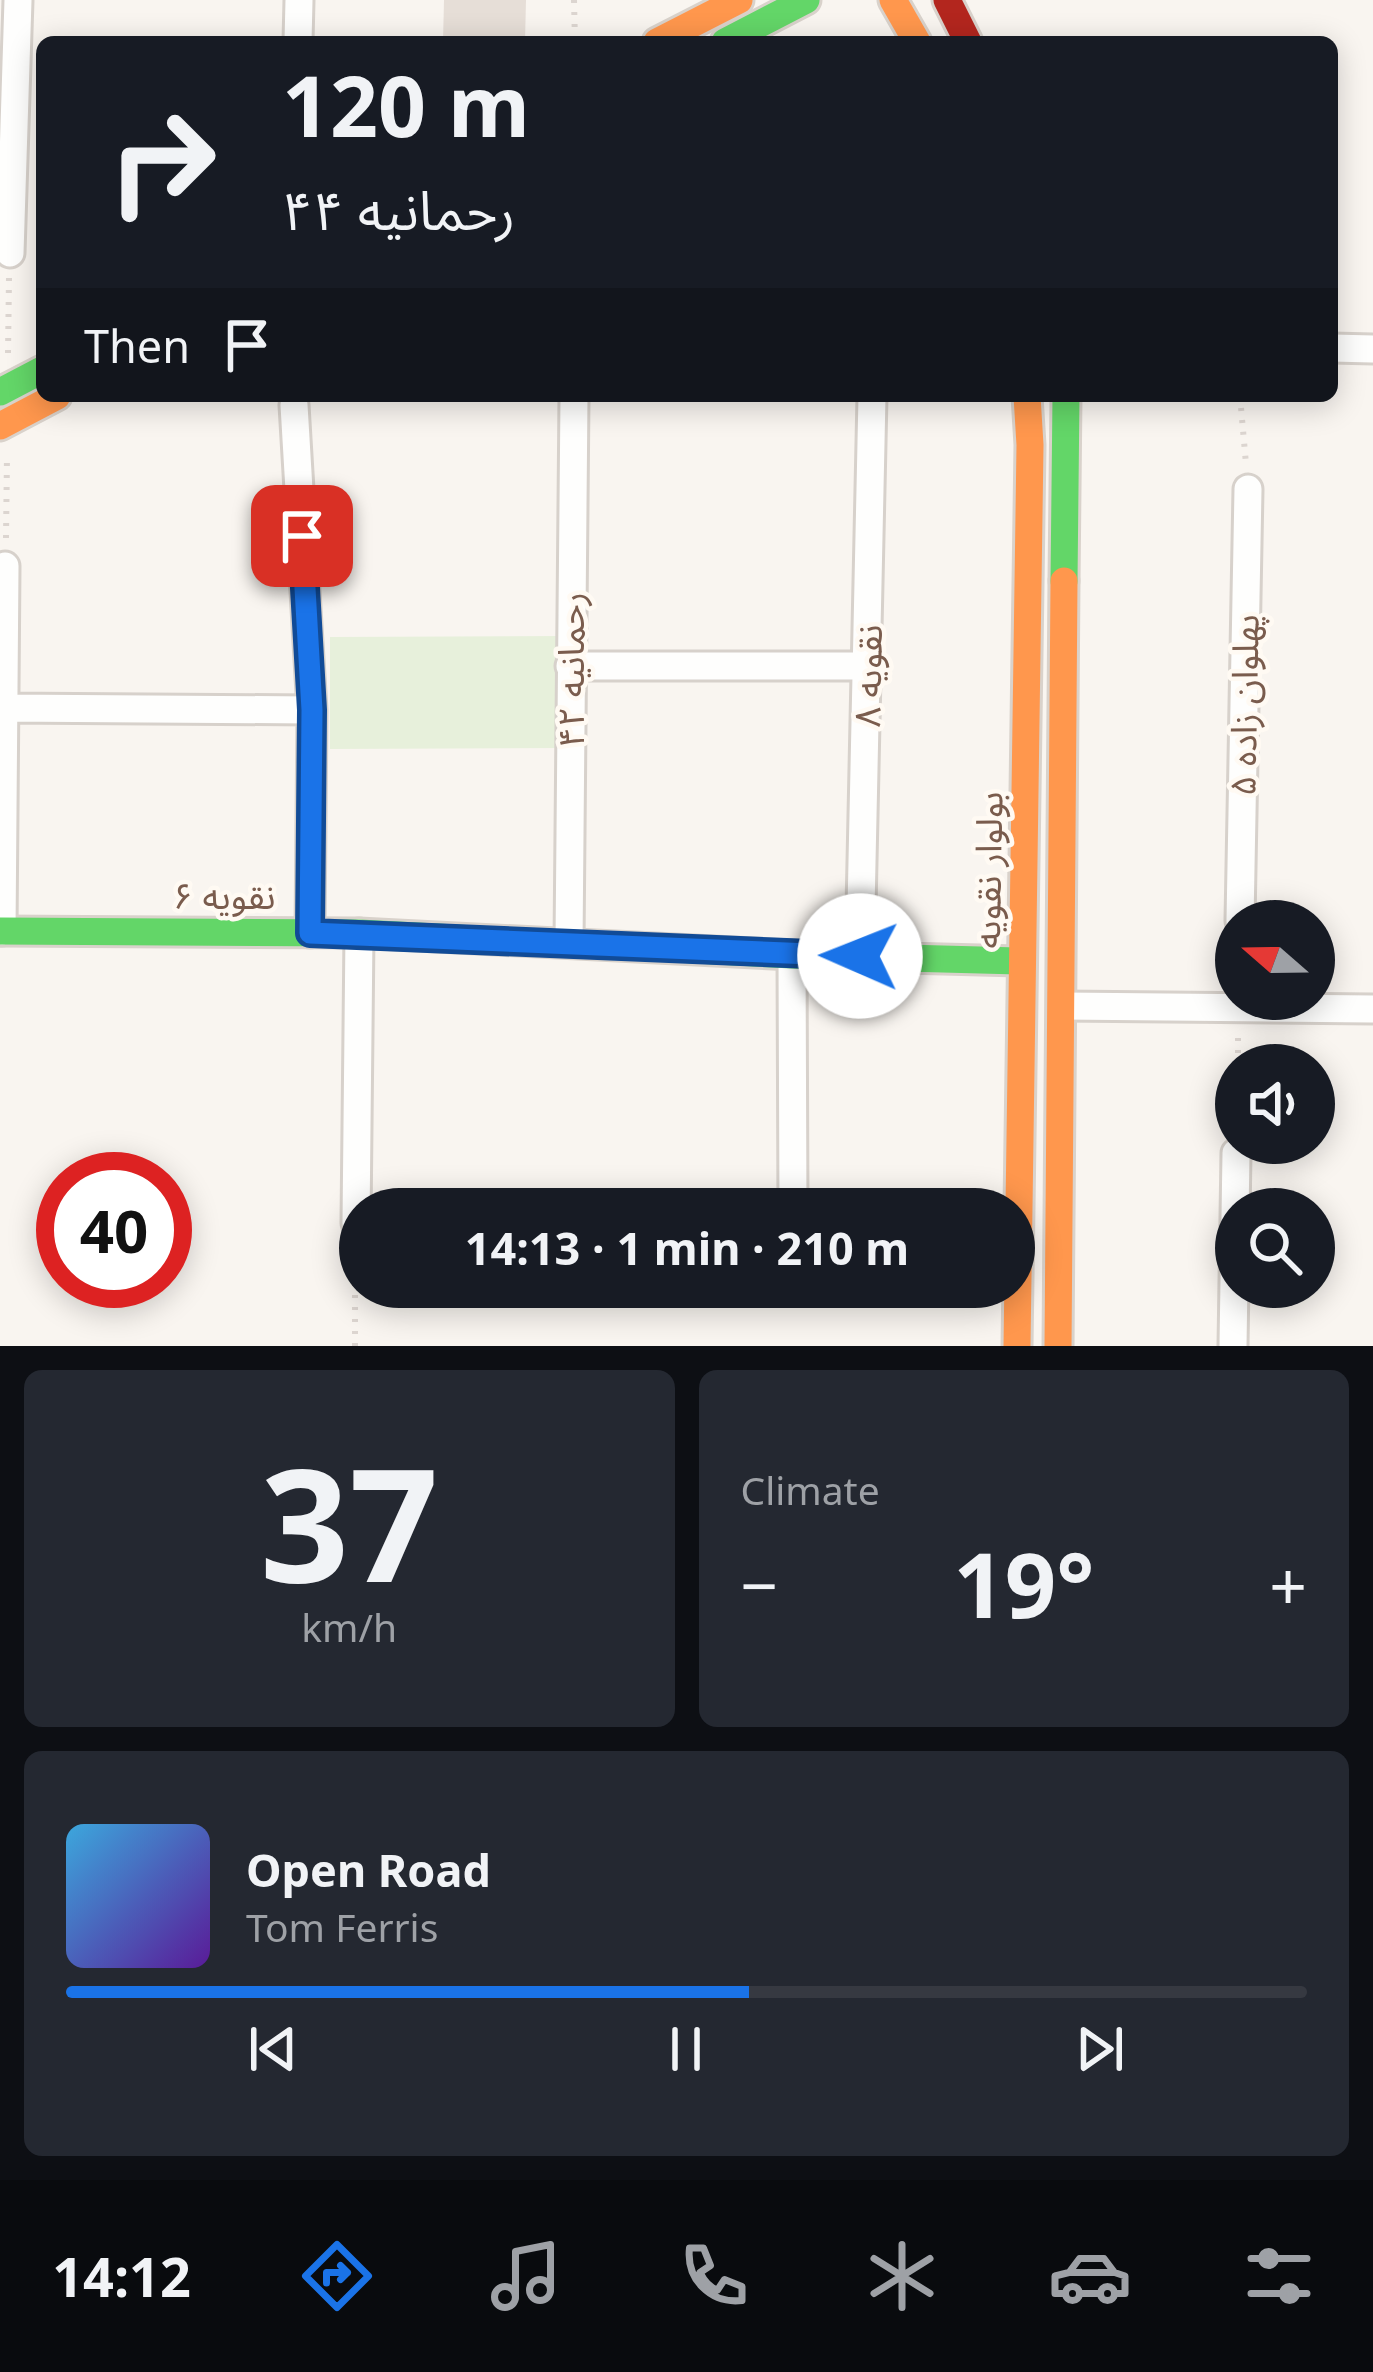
<!DOCTYPE html>
<html lang="en">
<head>
<meta charset="utf-8">
<style>
	body { margin:0; font-family:"Noto Sans","Noto Sans Arabic",sans-serif; background:#242831; color:#f1f3f6; height:100vh; display:flex; flex-direction:column; font-size:45px; white-space:nowrap }
	* { box-sizing:border-box; margin:0 }
	p { font-size:39px; color:#9ea1a6 }
	.icon { flex:none; width:66px; height:66px; fill:none; stroke:currentColor; stroke-width:2; stroke-linecap:round; stroke-linejoin:round }
	.map { position:relative; height:1346px; overflow:hidden }
	.sheet { display:flex; flex-direction:column; gap:24px; padding:24px; background:#0d0f14; flex:1 }
	.sheet>* { flex:none }
	.top-card { position:absolute; left:36px; top:36px; width:1302px; height:366px; border-radius:18px; box-shadow:0 6px 30px #0003; background:#171b24; color:#f1f3f6; overflow:hidden }
	.needle { width:78px; rotate:290deg }
	.tools { position:absolute; left:1215px; top:900px; display:grid; gap:24px }
	.tools a { display:grid; place-items:center; width:120px; height:120px; border-radius:50%; background:#171b24; box-shadow:0 6px 30px #0003; font-size:60px }
	.speed { position:absolute; left:36px; top:1152px; display:flex; gap:24px; font-size:60px; font-weight:700; text-align:center }
	.speed>* { display:grid; place-content:center; width:156px; height:156px; border-radius:50%; background:#171b24; box-shadow:0 6px 30px #0003; line-height:1 }
	.speed .limit { border:18px solid #d22; background:#fff; color:#111 }
	.pin { position:absolute; display:grid; place-items:center; width:102px; height:102px; color:#fff; margin:-51px; border-radius:24px; box-shadow:0 6px 18px #0006 }
	.me { position:absolute; width:132px; margin:-66px; rotate:271deg; stroke-linejoin:round; filter:drop-shadow(0 0 9px #0008) }
	.turn { display:flex; align-items:center; gap:42px; height:252px; padding:0 48px; font-size:54px }
	.turn .icon { width:156px; height:156px; stroke-width:2.5 }
	.turn b { display:block; font-size:84px; line-height:102px }
	.then { display:flex; align-items:center; height:114px; padding:0 48px; background:#0003; gap:24px; font-size:45px }
	.big { font-size:90px; font-weight:700; line-height:1.1 }
	.sheet .card { flex:1; display:flex; flex-direction:column; justify-content:center; gap:18px; min-width:0; padding:0 42px; border-radius:18px; background:#242831 }
	.sheet .dial { align-items:center; gap:0 }
	.dial b { font-size:156px; line-height:1 }
	.song { display:flex; align-items:center; gap:36px }
	.cover { width:144px; height:144px; border-radius:18px; background:linear-gradient(135deg,hsl(200 70% 55%),hsl(270 70% 35%)) }
	.played { height:12px; border-radius:6px; background:linear-gradient(90deg,#1a73e8 55%,#363941 55%) }
	.keys { display:flex; justify-content:space-around; direction:ltr }
	.heat { display:flex; justify-content:space-between; align-items:center; font-size:66px; direction:ltr }
	.sheet .tiles { flex:1; display:grid; gap:24px; grid-template-columns:1fr 1fr }
	.card:last-child { grid-column:span 2 }
	.trip { position:absolute; left:339px; top:1188px; width:696px; height:120px; border-radius:60px; background:#171b24; box-shadow:0 6px 30px #0003; font-weight:700; line-height:120px; text-align:center }
	.tabs { display:flex; height:192px; justify-content:space-around; align-items:center; background:#090b0e; color:#9ea1a6 }
	.tabs .icon { width:84px; height:84px }
	.tabs .active { color:#1a73e8 }
	.tabs b { font-size:54px; color:#f1f3f6 }
	.map>svg:first-child { display:block }
</style>
</head>
<body>
<div class="map">
<svg width="1373" height="1346" viewBox="0 0 1373 1346">
	<rect width="100%" height="100%" fill="#f9f5f0"/>
	<!-- green -->
	<path fill="#e7f0db" d="M562,636v112l-232,1v-112z"/>
	<!-- building -->
	<path fill="#e6ded7" d="M444,0h82l-1,42h-82z"/>
	<g fill="none" stroke-linecap="round" stroke-linejoin="round">
		<defs>
			<path id="street" d="M298,42l1,-42
				M10,253l8,-253
				M1332,348l41,1
				M294,405l18,305 -2,223
				M570,666h298
				M4,708l308,2
				M1240,921l8,-432
				M2,931l3,-365
				M569,943l5,-547
				M792,955l1,254
				M860,955l12,-559
				M1062,1006l311,3
				M356,1223l3,-290
				M1233,1346l3,-193"/>
			<path id="fast" d="M725,42l81,-42
				M0,392l42,-22
				M1064,581l2,-185
				M0,931l359,2 433,22 230,6"/>
			<path id="slow" d="M893,0l24,42
				M657,42l82,-42
				M0,426l57,-30
				M1017,1346l13,-901 -3,-49
				M1058,1346l6,-765"/>
			<path id="jam" d="M947,0l21,42"/>
		</defs>
		<!-- street casing -->
		<use href="#street" stroke="#d7d1cb" stroke-width="33"/>
		<!-- fast casing -->
		<use href="#fast" stroke="#d9d2cb" stroke-width="33"/>
		<!-- slow casing -->
		<use href="#slow" stroke="#d9d2cb" stroke-width="33"/>
		<!-- jam casing -->
		<use href="#jam" stroke="#d9d2cb" stroke-width="33"/>
		<!-- path -->
		<path stroke="#dcd5d0" stroke-width="6" stroke-dasharray="3 9" stroke-linecap="butt" d="M574,0l1,42
			M8,353l1,-76
			M1240,396l6,68
			M6,538l1,-82
			M1238,1065v-32
			M355,1346v-96"/>
		<!-- street -->
		<use href="#street" stroke="#fefefd" stroke-width="27"/>
		<!-- fast -->
		<use href="#fast" stroke="#63d668" stroke-width="27"/>
		<!-- slow -->
		<use href="#slow" stroke="#ff974d" stroke-width="27"/>
		<!-- jam -->
		<use href="#jam" stroke="#b3261e" stroke-width="27"/>
	</g>
	<g fill="none" stroke-linecap="round" stroke-linejoin="round">
		<defs>
			<path id="route" d="M302,536l10,174 -2,223 550,23"/>
		</defs>
		<!-- route casing -->
		<use href="#route" stroke="#114b97" stroke-width="30"/>
		<!-- route -->
		<use href="#route" stroke="#1a73e8" stroke-width="21"/>
	</g>
	<g text-anchor="middle" stroke-width="9" stroke-linejoin="round" paint-order="stroke">
		<!-- street labels -->
		<g font-size="36" fill="#7a5c4d" stroke="#fffaf3">
			<text transform="translate(571 670) rotate(-90)" y="13">رحمانیه ۴۲</text>
			<text transform="translate(868 676) rotate(-89)" y="13">نقویه ۸</text>
			<text transform="translate(1244 705) rotate(-89)" y="13">پهلوان زاده ۵</text>
			<text transform="translate(988 870) rotate(-89)" y="13">بولوار نقویه</text>
			<text x="224" y="909">نقویه ۶</text>
		</g>
	</g>
</svg>
<div class="tools">
<a><svg class="needle" viewBox="-14 -14 28 28"><path d="M0-13l5 13h-10z" fill="#e53935"/><path d="M0 13l5-13h-10z" fill="#9ea1a6"/></svg></a>
<a><svg class="icon" aria-label="sound" viewBox="0 0 24 24"><path d="M4 9h4l5-4v14l-5-4H4zM17 9q2 3 0 6"/></svg></a>
<a><svg class="icon" aria-label="search" viewBox="0 0 24 24"><circle cx="10" cy="10" r="6"/><path d="M15 15l6 6"/></svg></a>
</div>
<div class="speed"><div class="limit">40</div></div>
<div class="pin" style="left:302px;top:536px;background:#d93025"><svg class="icon" aria-label="arrive" viewBox="0 0 24 24"><path d="M6 21V4h12l-3 4 3 4H6"/></svg></div>
<svg class="me" style="left:860px;top:956px" viewBox="-20 -20 40 40"><circle r="19" fill="#fff"/><path d="M0-13L10 11 0 6-10 11z" fill="#1a73e8"/></svg>
<div class="trip">14:13 · 1 min · 210 m</div>
<div class="top-card">
<div class="turn"><svg class="icon" aria-label="right" viewBox="0 0 24 24"><path d="M7 20v-9h11M14 6l5 5-5 5"/></svg><div><b>120 m</b>رحمانیه ۴۴</div></div>
<div class="then">Then<svg class="icon" aria-label="arrive" viewBox="0 0 24 24"><path d="M6 21V4h12l-3 4 3 4H6"/></svg></div>
</div>
</div>
<section class="sheet">
<div class="tiles">
<div class="card dial"><b>37</b><p>km/h</p></div>
<div class="card"><p>Climate</p>
<div class="heat"><a>−</a><b class="big">19°</b><a>+</a></div>
</div>
<div class="card">
<div class="song"><i class="cover"></i><div><b>Open Road</b><p>Tom Ferris</p></div></div>
<div class="played"></div>
<div class="keys"><svg class="icon" aria-label="previous" viewBox="0 0 24 24"><path d="M18 5L8 12l10 7zM5 5v14"/></svg><svg class="icon" aria-label="pause" viewBox="0 0 24 24"><path d="M8 5v14M16 5v14"/></svg><svg class="icon" aria-label="next" viewBox="0 0 24 24"><path d="M6 5l10 7-10 7zM19 5v14"/></svg></div>
</div>
</div>
</section>
<nav class="tabs">
<b>14:12</b>
<svg class="icon active" aria-label="directions" viewBox="0 0 24 24"><path d="M12 3l9 9-9 9-9-9zM9 14v-3h6M13 9l2 2-2 2"/></svg>
<svg class="icon" aria-label="music" viewBox="0 0 24 24"><path d="M9 18V5l10-2v13"/><circle cx="6" cy="18" r="3"/><circle cx="16" cy="16" r="3"/></svg>
<svg class="icon" aria-label="phone" viewBox="0 0 24 24"><path d="M5 4h4l2 5-3 2q2 4 5 5l2-3 5 2v4C11 20 4 13 5 4z"/></svg>
<svg class="icon" aria-label="climate" viewBox="0 0 24 24"><path d="M12 3v18M4 7l16 10M4 17L20 7"/></svg>
<svg class="icon" aria-label="car" viewBox="0 0 24 24"><path d="M5 17H2v-5l4-1 3-4h7l3 4 3 1v5h-3M9 17h6M6 11h13"/><circle cx="7" cy="17" r="2"/><circle cx="17" cy="17" r="2"/></svg>
<svg class="icon" aria-label="filters" viewBox="0 0 24 24"><path d="M4 7h16M4 17h16"/><circle cx="9" cy="7" r="2"/><circle cx="15" cy="17" r="2"/></svg>
</nav>
</body>
</html>
